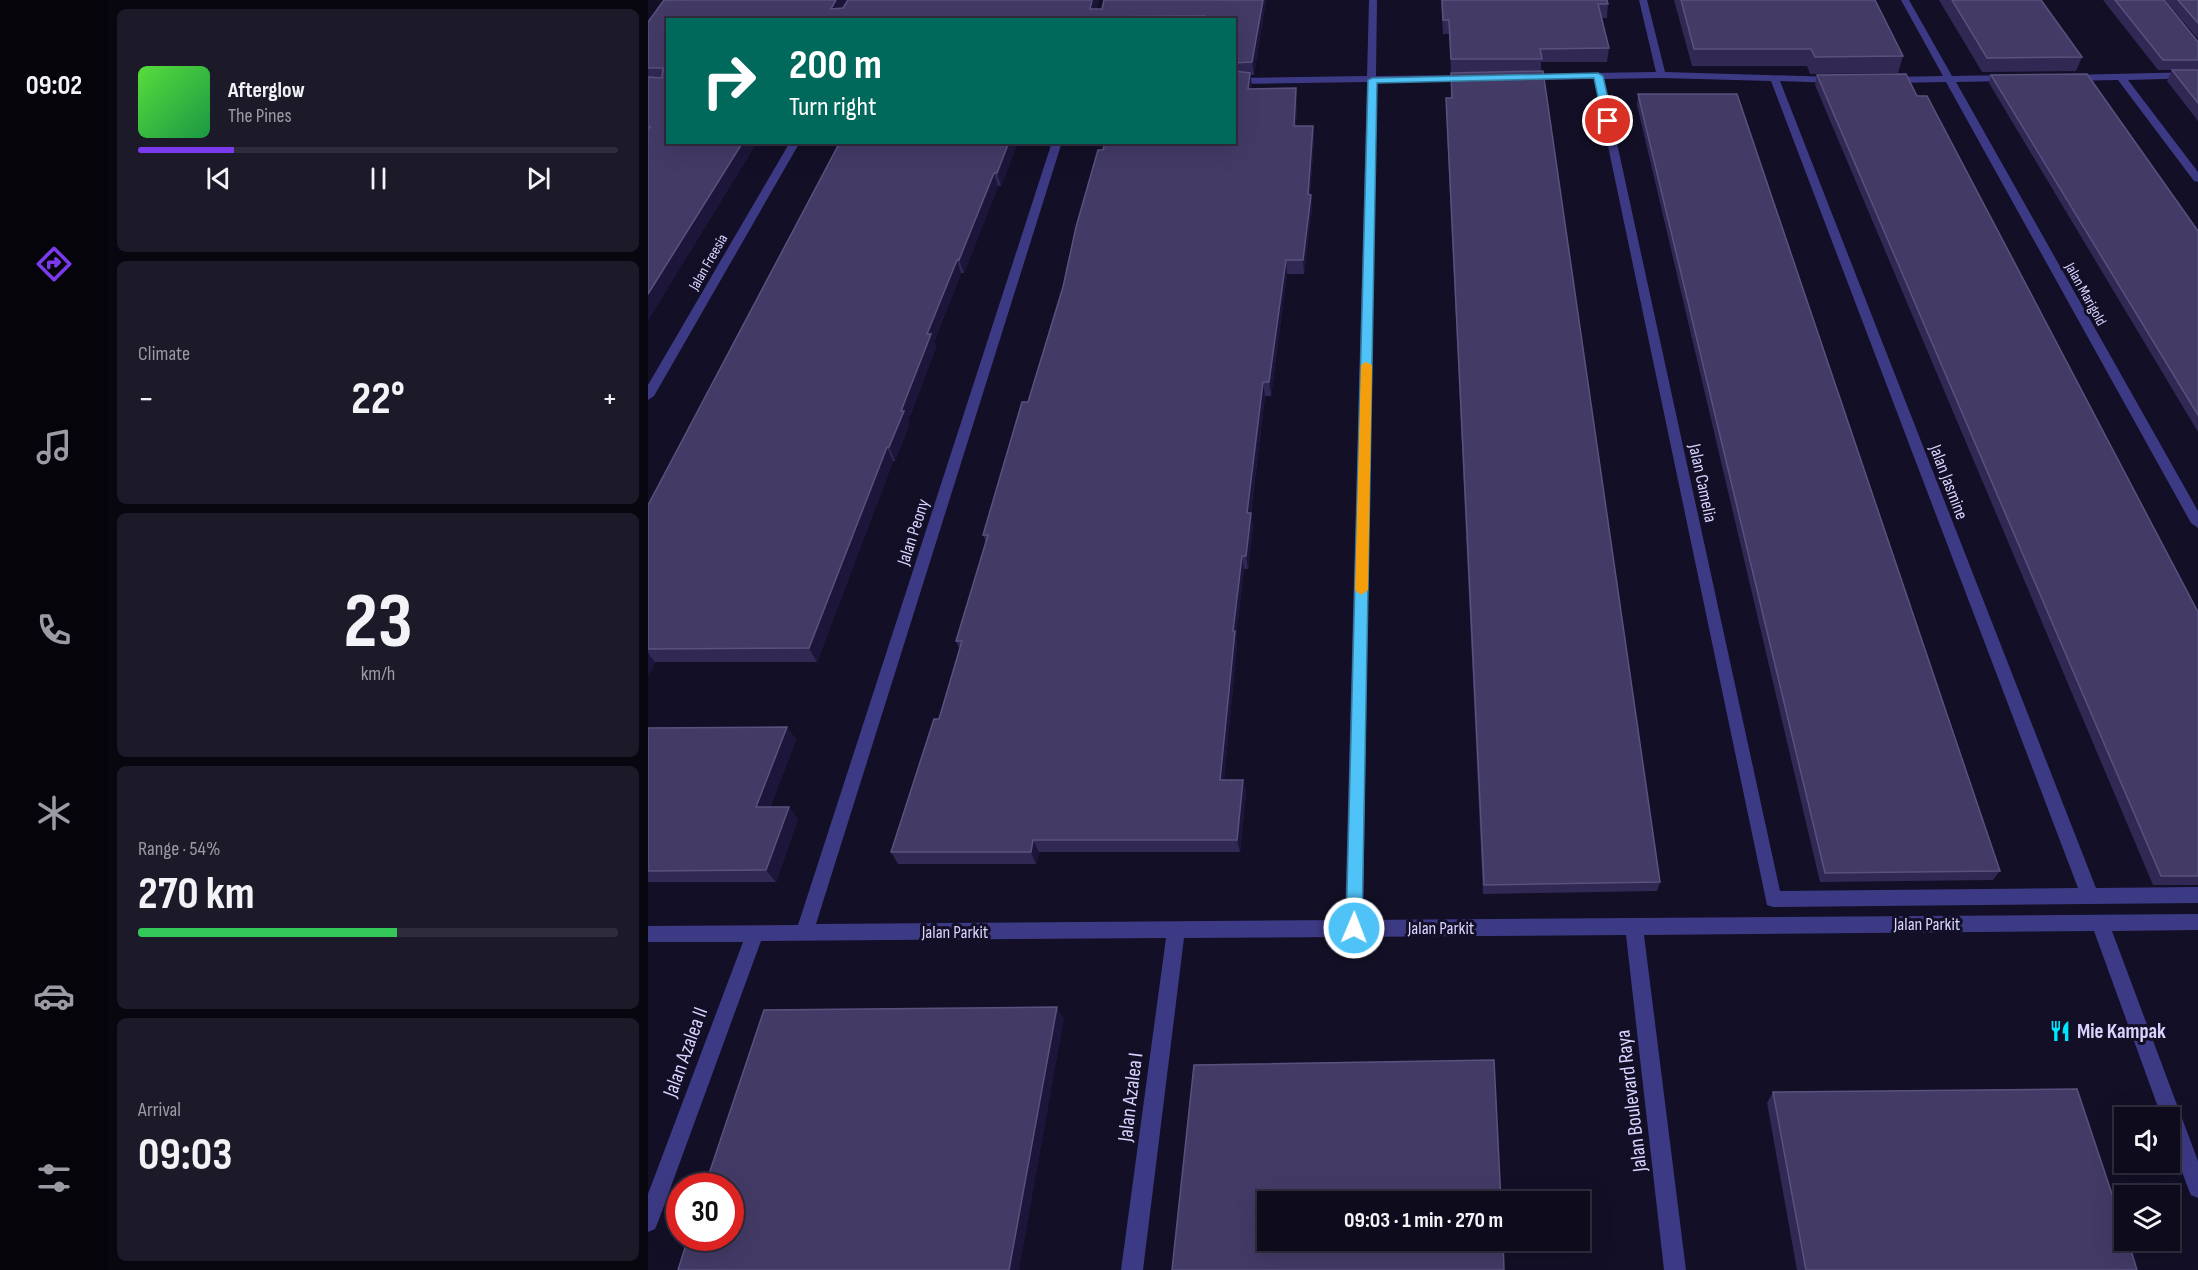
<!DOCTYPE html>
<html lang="en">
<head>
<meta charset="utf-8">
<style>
	body { margin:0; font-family:"Sofia Sans Condensed",sans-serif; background:#1c1929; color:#f1f3f6; height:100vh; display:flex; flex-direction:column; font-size:22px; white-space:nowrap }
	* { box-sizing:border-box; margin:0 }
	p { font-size:20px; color:#9b9ba3 }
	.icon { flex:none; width:33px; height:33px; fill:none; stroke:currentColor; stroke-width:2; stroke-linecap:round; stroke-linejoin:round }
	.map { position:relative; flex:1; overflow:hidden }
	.sheet { display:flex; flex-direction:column; gap:9px; padding:9px; background:#08060f; width:540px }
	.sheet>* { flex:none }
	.guide { position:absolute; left:18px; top:18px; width:570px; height:126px; border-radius:0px; box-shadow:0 6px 24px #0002,0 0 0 2px #2e2b3b; background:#00695c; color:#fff; overflow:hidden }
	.tools { position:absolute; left:1466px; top:1107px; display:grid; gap:12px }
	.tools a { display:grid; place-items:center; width:66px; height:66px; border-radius:0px; background:#0e0b1c; box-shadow:0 6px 24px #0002,0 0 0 2px #2e2b3b; font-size:30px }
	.speed { position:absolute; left:18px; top:1173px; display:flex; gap:12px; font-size:30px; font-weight:700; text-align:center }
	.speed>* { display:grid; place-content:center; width:78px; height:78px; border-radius:50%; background:#0e0b1c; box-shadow:0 6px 24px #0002,0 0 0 2px #2e2b3b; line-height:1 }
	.speed .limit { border:9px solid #d22; background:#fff; color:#111 }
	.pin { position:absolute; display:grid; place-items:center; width:51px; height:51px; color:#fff; margin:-26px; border:3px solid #fff; border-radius:50%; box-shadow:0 2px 6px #0007 }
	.me { position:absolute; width:66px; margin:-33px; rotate:1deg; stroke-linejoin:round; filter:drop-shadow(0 0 4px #0008) }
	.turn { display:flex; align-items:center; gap:21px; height:126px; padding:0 24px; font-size:27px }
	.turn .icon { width:78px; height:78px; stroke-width:2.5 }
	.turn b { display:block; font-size:42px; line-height:51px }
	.big { font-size:45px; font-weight:700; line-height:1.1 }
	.sheet .card { flex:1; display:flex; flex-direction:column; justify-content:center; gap:9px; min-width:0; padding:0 21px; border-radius:9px; background:#1c1929 }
	.sheet .dial { align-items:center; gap:0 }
	.dial b { font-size:78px; line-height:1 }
	.song { display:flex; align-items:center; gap:18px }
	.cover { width:72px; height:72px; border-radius:9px; background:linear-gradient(135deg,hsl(110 70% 55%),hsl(140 70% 35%)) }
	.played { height:6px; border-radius:3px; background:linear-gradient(90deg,#7c3aed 20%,#2e2b3b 20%) }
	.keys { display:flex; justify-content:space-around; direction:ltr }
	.heat { display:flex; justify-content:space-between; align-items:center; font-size:33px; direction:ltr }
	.charge { height:9px; border-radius:4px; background:linear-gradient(90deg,#34c759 54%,#2e2b3b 0) }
	.trip { position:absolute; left:609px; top:1191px; width:333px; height:60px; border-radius:0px; background:#0e0b1c; box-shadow:0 6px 24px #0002,0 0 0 2px #2e2b3b; font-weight:700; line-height:60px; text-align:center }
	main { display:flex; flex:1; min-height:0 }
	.tabs { display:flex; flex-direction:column; width:108px; justify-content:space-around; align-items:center; background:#06040b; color:#9b9ba3 }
	.tabs .icon { width:42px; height:42px }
	.tabs .on { color:#7c3aed }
	.tabs b { font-size:27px; color:#f1f3f6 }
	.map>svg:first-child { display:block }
</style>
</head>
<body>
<main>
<nav class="tabs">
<b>09:02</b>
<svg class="icon on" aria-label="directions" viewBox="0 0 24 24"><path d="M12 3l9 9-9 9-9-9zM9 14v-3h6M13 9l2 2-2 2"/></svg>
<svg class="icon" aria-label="music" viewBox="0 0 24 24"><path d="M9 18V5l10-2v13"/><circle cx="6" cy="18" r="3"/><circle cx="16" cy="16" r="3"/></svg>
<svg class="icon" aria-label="phone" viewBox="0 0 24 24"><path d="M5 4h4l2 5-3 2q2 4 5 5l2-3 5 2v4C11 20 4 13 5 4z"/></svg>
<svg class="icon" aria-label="climate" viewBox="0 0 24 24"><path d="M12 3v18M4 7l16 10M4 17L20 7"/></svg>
<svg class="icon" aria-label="car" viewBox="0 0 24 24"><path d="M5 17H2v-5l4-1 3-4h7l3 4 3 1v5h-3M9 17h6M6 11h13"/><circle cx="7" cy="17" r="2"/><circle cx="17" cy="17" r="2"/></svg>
<svg class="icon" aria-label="filters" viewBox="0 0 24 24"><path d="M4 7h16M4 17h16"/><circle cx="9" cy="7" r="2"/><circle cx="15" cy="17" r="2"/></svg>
</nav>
<section class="sheet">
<div class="card">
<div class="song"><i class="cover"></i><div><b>Afterglow</b><p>The Pines</p></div></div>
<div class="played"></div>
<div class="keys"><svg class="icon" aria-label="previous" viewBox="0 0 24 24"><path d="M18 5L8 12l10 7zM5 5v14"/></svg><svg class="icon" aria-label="pause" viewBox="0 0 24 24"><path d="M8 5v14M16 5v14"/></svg><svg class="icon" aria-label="next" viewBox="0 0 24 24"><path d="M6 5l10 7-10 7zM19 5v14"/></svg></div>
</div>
<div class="card"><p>Climate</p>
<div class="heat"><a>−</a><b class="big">22°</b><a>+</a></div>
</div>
<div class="card dial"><b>23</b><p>km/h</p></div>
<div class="card"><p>Range · 54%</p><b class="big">270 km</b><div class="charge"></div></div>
<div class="card"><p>Arrival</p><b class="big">09:03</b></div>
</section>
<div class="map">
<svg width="1550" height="1270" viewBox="0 0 1550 1270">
	<rect width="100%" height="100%" fill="#130f26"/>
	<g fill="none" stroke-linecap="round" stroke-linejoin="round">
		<!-- street -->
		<path fill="#3d3a85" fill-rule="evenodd" d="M721,0h8l-1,76 93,-1 5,3 -5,3 -93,1 -13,838 835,-6v16l-86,1 86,230v37l-7,-3 -3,-7 -19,-52v-18h-7l-68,-187 -450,4 42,335h-22l-38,-335 -442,3 -41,332h-22l45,-332 -405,3 -103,281 -3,7 -7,3v-38l95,-252h-95v-16l150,-1 254,-783h10l-246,782 529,-4 22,-838 -133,2v-6l133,-2z
			M991,0h8l18,72 170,5 5,3 -5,3 -55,-2 316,807 102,-1v16l-425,4 -6,-2 -173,-826 -71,1 -5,-3 5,-3 133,-2zM1013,78l110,3 307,807 -298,3 -177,-812z
			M1253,0h8l43,76 57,-1 5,3 -5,3 -53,1 242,429v17l-7,-5 -245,-441 -57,1 -5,-3 5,-3 54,-1z
			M1550,72v6l-70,2 70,92v10l-4,-1 -76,-101 -49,1 -5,-3 5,-3z
			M142,142h10l-146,254 -6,4v-15z"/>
	</g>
	<!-- wall -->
	<path fill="#312854" d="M16,0h183l-4,9 5,-9h251l-3,9h6l2,-9h162l-12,75h-3v14l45,-1 1,13 -1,25h17l1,13 -4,56h1l1,13 -8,66h-17l-16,122h-6l-14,117 2,14 -5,42h-4l-8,68 1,7 -13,136h19l3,12 -6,60h-201l-3,12h-138l-7,-12 43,-133h5l21,-69 -4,-9 30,-99 -3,-7 39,-133h6l35,-115 13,-60 22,-77h5l2,-8h129v-122h-566v122h89l-109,178v-298z
		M793,0h166l1,4 -1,14h-5l7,30 -2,14h-66v9l119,811 -3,9 -174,3 -37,-785v-11h5v-25l-2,-39h-6z
		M1026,0h201l28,56 -5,17 -88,1 -3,-8h-115z
		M1291,0h102l41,57 -6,14 -94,1z
		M1455,0h61l34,42v79l-31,-40 5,-11h-14z
		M1517,0h33v39z
		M1169,75l100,21 281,516v273h-45l-338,-800z
		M1343,75l207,156v201l-209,-349z
		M990,94l362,777 -7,9 -173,2 -183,-777z
		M192,142h178l-17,44h-3l-34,87h-3l-27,69 2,5 -28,74 1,4 -14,36h-2l-76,201h-162l-7,14v-171z
		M139,727l9,13 -26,67 28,12 -22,63h-128v-154z
		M1125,1092l364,178h-340l-30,-167z"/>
	<!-- shaded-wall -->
	<path fill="#1d163a" d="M188,0h11l-10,20 -6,-11z
		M444,0h7l-5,17 -4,-8z
		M615,0h3l-12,75 -2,-13z
		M602,73l2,13 -3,16 -1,-13z
		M648,88l1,13 -2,38 -1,-13z
		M665,126l1,13 -5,69 -1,-14z
		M95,142h14l-109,178v-26z
		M361,142h9l-17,44 -4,-13z
		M346,173l4,13 -34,87 -5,-13z
		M663,195l1,13 -8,66 -1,-14z
		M309,260l4,13 -27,69 2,5 -28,74 1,4 -14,36 -6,-14 38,-113z
		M638,260l1,14 -16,122 -2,-14z
		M615,382l2,14 -16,131 -2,-14z
		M239,447l6,14 -76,201 -8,-14z
		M603,513l2,14 -5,42 -2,-13z
		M594,556l2,13 -8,68 1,7 -14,148 -3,-12 13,-149z
		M0,653l7,9 -7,14z
		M139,727l9,13 -31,79 -9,-12z
		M595,780l3,12 -6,60 -3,-12z
		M141,807l9,12 -22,63 -10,-12z
		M385,840l6,12 -3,12 -5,-12z
		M409,1007l7,12 -45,251h-10z"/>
	<!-- building -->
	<path fill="#433a66" stroke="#5a527e" stroke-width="1.5" d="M16,0h172l-5,9 12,-1 5,-8h244l-2,9h12l2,-9h159l-11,62 -18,1v-43h-30l1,-4 -134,1 -1,3h-402v122h75l-95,152v-164l2,-3h-2v-50l14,1 1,-10h-15v-46z
		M794,0h165l1,4h-10l11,44 -69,1 2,10h-91l-2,-39h-6z
		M1033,0h194l28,56 -88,1 -4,-8h-117z
		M1304,0h89l41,57 -95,1z
		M1467,0h49l34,42v18h-35z
		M1530,0h20v23z
		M1524,70h26v33z
		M586,71l16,2 -2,16 48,-1 -2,38h19l-5,68 3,1 -8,65h-17l-17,122h-6l-16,131h4l-5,43h-4l-9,75h2l-15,149h23l-6,60h-204l-2,12h-140l43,-133h5l23,-78h-6l32,-106h-5l39,-133h6l35,-115 13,-60 22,-77h5l2,-8h129z
		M895,71l117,811 -176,3 -38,-787h6l-1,-25z
		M1258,74l11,22h10l271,516v264h-37l-344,-801z
		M1439,74l111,157v184l-207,-340z
		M990,94h99l263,777 -175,2z
		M192,142h169l-12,31h-3l-35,87h-2l-30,74h4l-30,77h3l-15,36h-2l-78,201 -161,1v-144z
		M139,727l-31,80h33l-23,63 -118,1v-143z
		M409,1007l-48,263h-331l10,-32h42v-52h-25l59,-176z
		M846,1060l7,142h-233v38h235l1,30h-332l22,-205z
		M1429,1089l47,141v10h4l9,30h-331l-33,-178z"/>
	<!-- route -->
	<path fill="#4fc3f7" stroke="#337fa1" stroke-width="1.5" d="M950,73l5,3 10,45 -5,3 -5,-3 -9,-43 -217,5 -15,845 -2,6 -6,2 -6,-2 -2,-6 22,-848 4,-2z"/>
	<!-- slow -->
	<path fill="#f59e0b" d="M718,362l6,3 -4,225 -7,5 -6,-5 6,-225z"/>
	<!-- icons -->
	<defs>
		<symbol id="restaurant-bare" viewBox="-9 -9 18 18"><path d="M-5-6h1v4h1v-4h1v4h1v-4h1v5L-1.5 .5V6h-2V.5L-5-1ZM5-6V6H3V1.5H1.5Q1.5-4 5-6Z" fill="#00e5ff" stroke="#130f26" stroke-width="2.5" paint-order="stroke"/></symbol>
	</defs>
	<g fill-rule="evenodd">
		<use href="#restaurant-bare" x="1397" y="1016" width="30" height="30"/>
	</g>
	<g text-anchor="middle" stroke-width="6" stroke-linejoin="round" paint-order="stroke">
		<!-- far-street labels -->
		<g font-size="15" fill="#d9d4ff" stroke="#130f26">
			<text transform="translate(60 262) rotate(-60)" y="5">Jalan Freesia</text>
			<text transform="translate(1438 294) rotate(61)" y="5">Jalan Marigold</text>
		</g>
		<!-- street labels -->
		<g font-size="18" fill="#d9d4ff" stroke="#130f26">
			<text transform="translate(1301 482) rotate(69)" y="6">Jalan Jasmine</text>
			<text transform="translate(1055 483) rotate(78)" y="6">Jalan Camelia</text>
			<text transform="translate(265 532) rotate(-72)" y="6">Jalan Peony</text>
			<text x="1279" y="930">Jalan Parkit</text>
			<text x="793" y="934">Jalan Parkit</text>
			<text x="307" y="938">Jalan Parkit</text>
		</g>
		<!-- near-poi labels -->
		<g font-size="21" font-weight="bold" fill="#d9d4ff" stroke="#130f26" text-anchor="start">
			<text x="1429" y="1038">Mie Kampak</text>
		</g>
		<!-- near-street labels -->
		<g font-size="21" fill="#d9d4ff" stroke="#130f26">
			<text transform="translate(37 1052) rotate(-70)" y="7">Jalan Azalea II</text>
			<text transform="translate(482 1097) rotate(-83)" y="7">Jalan Azalea I</text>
			<text transform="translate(983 1101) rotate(-97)" y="7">Jalan Boulevard Raya</text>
		</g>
	</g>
</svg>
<div class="tools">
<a><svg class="icon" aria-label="sound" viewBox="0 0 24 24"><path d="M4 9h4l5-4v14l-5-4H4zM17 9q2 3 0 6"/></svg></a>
<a><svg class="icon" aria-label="layers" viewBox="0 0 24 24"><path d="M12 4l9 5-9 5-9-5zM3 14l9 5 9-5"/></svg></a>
</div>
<div class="speed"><div class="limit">30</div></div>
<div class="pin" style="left:960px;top:121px;background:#d93025"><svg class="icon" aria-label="arrive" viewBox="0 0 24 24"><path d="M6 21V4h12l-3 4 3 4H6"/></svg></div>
<svg class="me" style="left:706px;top:928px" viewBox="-20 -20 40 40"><circle r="17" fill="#4fc3f7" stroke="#fff" stroke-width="3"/><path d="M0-11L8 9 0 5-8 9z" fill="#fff"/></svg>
<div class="trip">09:03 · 1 min · 270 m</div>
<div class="guide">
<div class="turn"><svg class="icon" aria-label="right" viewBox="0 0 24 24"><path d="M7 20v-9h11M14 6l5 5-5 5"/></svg><div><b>200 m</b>Turn right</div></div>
</div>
</div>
</main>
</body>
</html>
